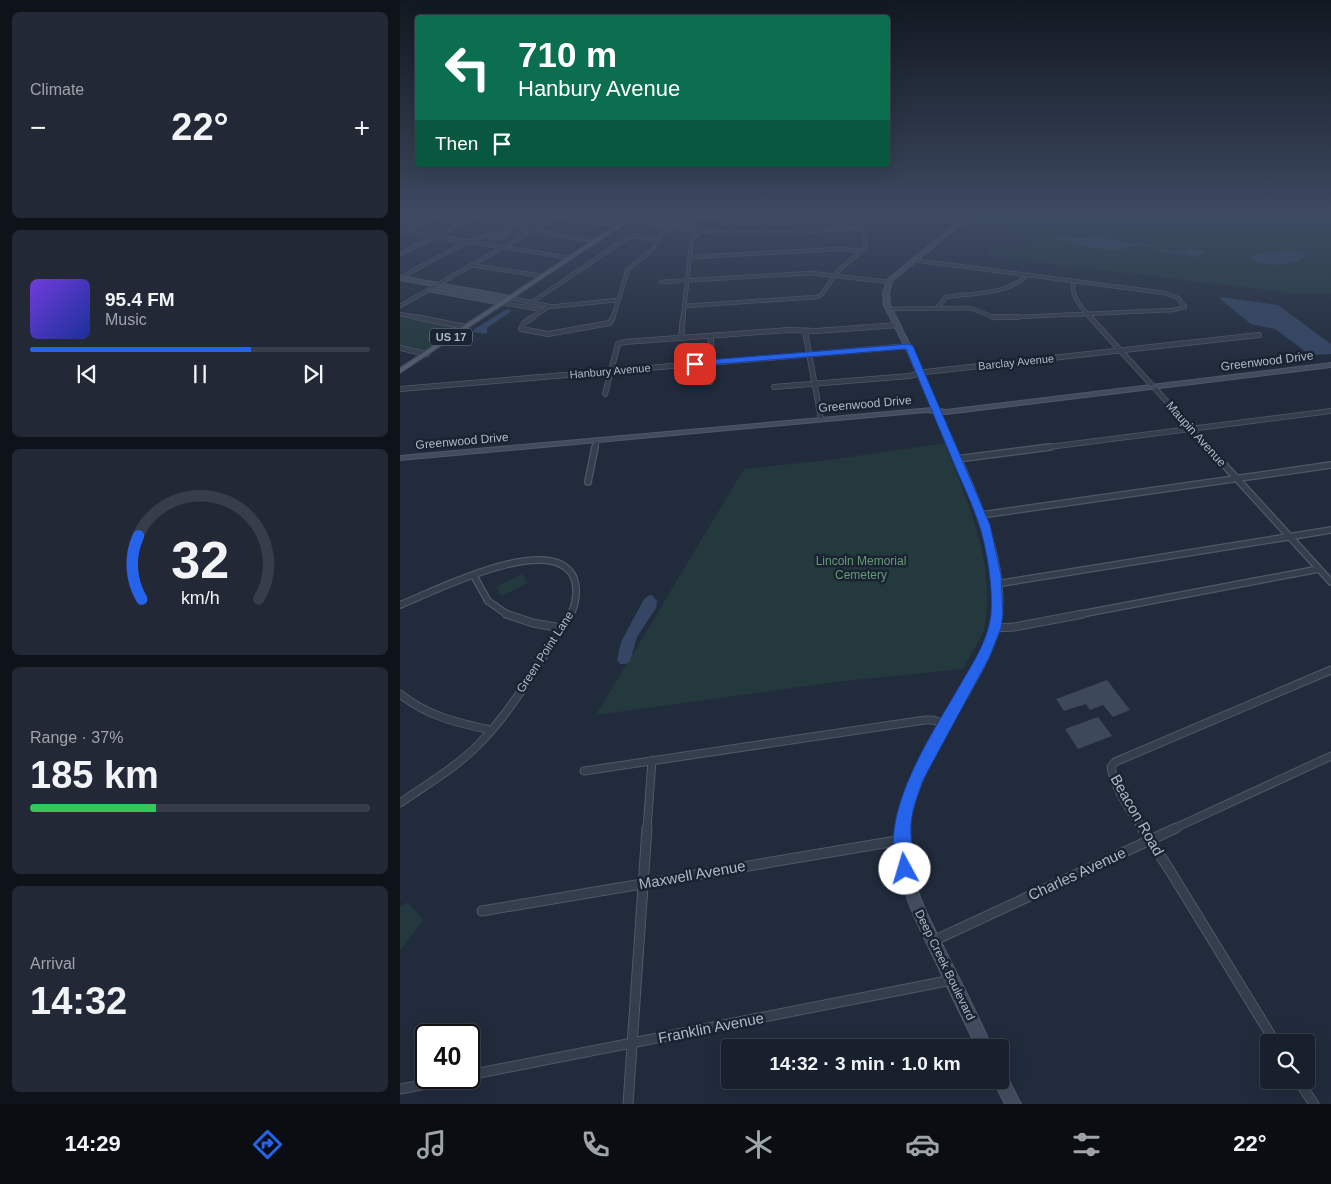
<!DOCTYPE html>
<html lang="en">
<head>
<meta charset="utf-8">
<style>
	body { margin:0; font-family:Helvetica,sans-serif; background:#222835; color:#f1f3f6; height:100vh; display:flex; flex-direction:column; font-size:19px; white-space:nowrap }
	* { box-sizing:border-box; margin:0 }
	p { font-size:16px; color:#9fa3aa }
	.icon { flex:none; width:28px; height:28px; fill:none; stroke:currentColor; stroke-width:2; stroke-linecap:round; stroke-linejoin:round }
	.map { position:relative; flex:1; overflow:hidden }
	.drawer { display:flex; flex-direction:column; gap:12px; padding:12px; background:#0e1219; width:400px }
	.drawer>* { flex:none }
	.hud { position:absolute; left:15px; top:15px; width:475px; height:152px; border-radius:5px; box-shadow:0 5px 20px #0002,0 0 0 1px #373e49; background:#0b6e4f; color:#fff; overflow:hidden }
	.fabs { position:absolute; left:860px; top:1034px; display:grid; gap:10px }
	.fabs a { display:grid; place-items:center; width:55px; height:55px; border-radius:5px; background:#19202d; box-shadow:0 5px 20px #0002,0 0 0 1px #373e49; font-size:25px }
	.speed { position:absolute; left:15px; top:1024px; display:flex; gap:10px; font-size:25px; font-weight:700; text-align:center }
	.speed>* { display:grid; place-content:center; width:65px; height:65px; border-radius:50%; background:#19202d; box-shadow:0 5px 20px #0002,0 0 0 1px #373e49; line-height:1 }
	.speed .limit { border:2px solid #111; border-radius:8px; background:#fff; color:#111 }
	.pin { position:absolute; display:grid; place-items:center; width:42px; height:42px; color:#fff; margin:-21px; border-radius:10px; box-shadow:0 2px 8px #0006 }
	.me { position:absolute; width:55px; margin:-28px; rotate:354deg; stroke-linejoin:round; filter:drop-shadow(0 0 4px #0008) }
	.turn { display:flex; align-items:center; gap:18px; height:105px; padding:0 20px; font-size:22px }
	.turn .icon { width:65px; height:65px; stroke-width:2.5 }
	.turn b { display:block; font-size:35px; line-height:42px }
	.then { display:flex; align-items:center; height:48px; padding:0 20px; background:#0003; gap:10px; font-size:19px }
	.big { font-size:38px; font-weight:700; line-height:1.1 }
	.drawer .card { flex:1; display:flex; flex-direction:column; justify-content:center; gap:8px; min-width:0; padding:0 18px; border-radius:8px; background:#222835 }
	.drawer .dial { align-items:center; gap:0 }
	.dial svg { height:130px; overflow:visible; fill:none; stroke:#373e49; stroke-width:7; stroke-linecap:round; text-anchor:middle }
	.dial text { fill:#f1f3f6; stroke:none }
	.song { display:flex; align-items:center; gap:15px }
	.cover { width:60px; height:60px; border-radius:8px; background:linear-gradient(135deg,hsl(260 70% 55%),hsl(230 70% 35%)) }
	.played { height:5px; border-radius:2px; background:linear-gradient(90deg,#2563eb 65%,#373e49 65%) }
	.keys { display:flex; justify-content:space-around; direction:ltr }
	.heat { display:flex; justify-content:space-between; align-items:center; font-size:28px; direction:ltr }
	.charge { height:8px; border-radius:4px; background:linear-gradient(90deg,#34c759 37%,#373e49 0) }
	.trip { position:absolute; left:321px; top:1039px; width:288px; height:50px; border-radius:5px; background:#19202d; box-shadow:0 5px 20px #0002,0 0 0 1px #373e49; font-weight:700; line-height:50px; text-align:center }
	.dock { display:flex; height:80px; justify-content:space-around; align-items:center; background:#0a0d12; color:#9fa3aa }
	.dock .icon { width:35px; height:35px }
	.dock .active { color:#2563eb }
	.dock b { font-size:22px; color:#f1f3f6 }
	main { display:flex; flex:1; min-height:0 }
	.map>svg:first-child { display:block }
</style>
</head>
<body>
<main>
<section class="drawer">
<div class="card"><p>Climate</p>
<div class="heat"><a>−</a><b class="big">22°</b><a>+</a></div>
</div>
<div class="card">
<div class="song"><i class="cover"></i><div><b>95.4 FM</b><p>Music</p></div></div>
<div class="played"></div>
<div class="keys"><svg class="icon" aria-label="previous" viewBox="0 0 24 24"><path d="M18 5L8 12l10 7zM5 5v14"/></svg><svg class="icon" aria-label="pause" viewBox="0 0 24 24"><path d="M8 5v14M16 5v14"/></svg><svg class="icon" aria-label="next" viewBox="0 0 24 24"><path d="M6 5l10 7-10 7zM19 5v14"/></svg></div>
</div>
<div class="card dial"><svg viewBox="0 0 100 80">
<path d="M14 69A42 42 0 1 1 86 69"/>
<path d="M14 69A42 42 0 0 1 12 30" stroke="#2563eb"/>
<text x="50" y="56" font-size="32" font-weight="700">32</text>
<text x="50" y="72" font-size="11">km/h</text>
</svg></div>
<div class="card"><p>Range · 37%</p><b class="big">185 km</b><div class="charge"></div></div>
<div class="card"><p>Arrival</p><b class="big">14:32</b></div>
</section>
<div class="map">
<svg width="931" height="1104" viewBox="0 0 931 1104">
	<rect width="100%" height="100%" fill="#212b3c"/>
	<!-- green -->
	<path fill="#23393d" d="M576,216h355v77l-31,1 -313,-38 3,-6 11,-1 19,2c6,-7 13,-8 19,-16l-69,-14z
		M0,316l57,11 1,2 -32,21 -26,-4z
		M545,443c21,58 51,118 40,182 -2,12 -16,32 -22,44l-127,13 -240,33 148,-246 85,-9z
		M122,574l6,9 -26,13 -6,-9z
		M8,902l15,18 -23,31v-44z"/>
	<!-- water -->
	<path fill="#344664" d="M659,236l22,2 17,-2 31,7 18,1 16,6 12,1 21,-2 10,3 -9,5h-5l-11,-4 -20,-1 -14,-6 -12,-1 -14,5h-14l-27,-4 -26,-8z
		M883,251h17l7,4c-13,11 -43,13 -57,3l7,-4z
		M821,297l57,8 53,39v10l-21,1 -35,-26 -24,-5 -31,-25z
		M107,309l4,1 -2,3 -22,15v6l-15,-2 4,-4z
		M252,595l5,6 -1,7 -19,29 -7,24 -4,3h-6l-3,-4 4,-18 23,-43 4,-3z"/>
	<!-- building -->
	<path fill="#3d495b" d="M107,231l7,1 -11,9 -18,-2z
		M707,680l23,30 -17,7 -10,-12 -13,5 -4,-6 -22,7 -8,-12z
		M698,717l14,19 -34,13 -13,-20z"/>
	<g fill="none" stroke-linecap="round" stroke-linejoin="round">
		<defs>
			<path id="street-far4" d="M120,216l5,6 -5,14
				M156,217l63,9
				M229,220l31,4
				M267,222l10,3 -9,4 -10,-3z
				M275,223l14,-4 29,-3
				M275,227c62,11 123,5 185,0
				M0,231l171,27
				M131,231l64,10
				M2,232l32,-16
				M0,254l77,-38
				M291,257l148,-8 22,2
				M71,265l72,11
				M0,278c48,-27 93,-53 148,-58
				M673,281c-2,16 8,26 18,37
				M261,282l150,-9 77,9
				M110,298l39,8
				M102,303l40,7
				M0,306l158,-90
				M285,306l132,-9 5,-3 17,-24 26,-22v-11l-7,-21
				M125,307l102,-69 9,-2 22,4
				M537,308l9,-11c25,-4 61,-2 80,-21
				M489,309l81,-1 26,10 177,-8 12,-3 -7,-9 -13,-5 -252,-33
				M0,314l22,4
				M131,318l17,-11 70,-7
				M213,318l15,-49 24,-19 13,-21
				M283,318l9,-80 8,-6"/>
			<path id="street-far3" d="M15,317l51,10
				M133,317l-9,6 -3,6 27,5 62,-11 3,-6
				M593,317h25
				M690,317l119,131
				M405,331l16,88
				M281,338l2,-21
				M0,348l27,6
				M310,382l1,-46
				M374,387l135,-11 16,-4 334,-37
				M0,389l509,-43
				M205,394l13,-50 6,-2 165,-12 27,1 82,-6
				M195,448l2,-8
				M641,448l290,-37"/>
			<path id="street-far2" d="M808,447l123,135
				M557,459l93,-12
				M188,482l7,-35
				M581,515l350,-50
				M74,576l14,25 20,14
				M596,584l335,-54
				M0,605c33,-13 153,-75 174,-27 4,11 2,28 -4,37
				M676,615l243,-46"/>
			<path id="street-far1" d="M106,614l27,9 28,5
				M595,628l19,-1 69,-13
				M0,694c27,22 58,29 91,36
				M184,771l341,-51h8l14,5
				M0,803c27,-19 57,-36 80,-60 36,-37 62,-86 90,-129
				M247,829l5,-69
				M743,829c-13,-19 -28,-39 -32,-62l4,-5 216,-92
				M773,829l158,-73"/>
			<path id="street" d="M742,828l27,41 106,173
				M82,911l420,-71
				M533,941l243,-113
				M69,1075l483,-95
				M898,1080l16,24
				M0,1089l58,-11
				M228,1104l19,-276"/>
			<path id="secondary" d="M566,216h5l-79,65 -3,11 1,13 23,46 26,58 7,1 385,-47v4l-385,47h-5c26,60 77,152 57,219 -10,32 -30,61 -46,91 -20,36 -42,72 -44,115 -1,36 17,72 33,103 17,35 36,70 51,106h-15c-14,-29 -28,-57 -41,-86 -19,-38 -39,-77 -40,-121 -1,-38 20,-73 38,-105 10,-19 21,-37 31,-56 9,-15 18,-31 23,-48 21,-66 -29,-159 -54,-219l-8,-1 -526,48v-4l532,-48 -25,-57 -23,-46 -1,-13 5,-13z
				M0,276l110,20 3,2 -3,2 -110,-20z
				M30,288l72,13 3,2 -3,2 -74,-14v-2z
				M600,1070l5,3 16,31h-16l-12,-24h7z"/>
			<path id="primary" d="M230,216h6l-236,157v-5z"/>
		</defs>
		<!-- street-far4 casing -->
		<use href="#street-far4" stroke="#505867" stroke-width="4.5"/>
		<!-- street-far3 casing -->
		<use href="#street-far3" stroke="#505867" stroke-width="6"/>
		<!-- street-far2 casing -->
		<use href="#street-far2" stroke="#505867" stroke-width="8"/>
		<!-- street-far1 casing -->
		<use href="#street-far1" stroke="#505867" stroke-width="9"/>
		<!-- street casing -->
		<use href="#street" stroke="#505867" stroke-width="11"/>
		<!-- secondary casing -->
		<use href="#secondary" stroke="#505867" stroke-width="2"/>
		<!-- primary casing -->
		<use href="#primary" stroke="#3e4755" stroke-width="2"/>
		<!-- street-far4 -->
		<use href="#street-far4" stroke="#353e4c" stroke-width="3"/>
		<!-- street-far3 -->
		<use href="#street-far3" stroke="#353e4c" stroke-width="4.5"/>
		<!-- street-far2 -->
		<use href="#street-far2" stroke="#353e4c" stroke-width="5.5"/>
		<!-- street-far1 -->
		<use href="#street-far1" stroke="#353e4c" stroke-width="7"/>
		<!-- street -->
		<use href="#street" stroke="#353e4c" stroke-width="9"/>
		<!-- secondary -->
		<use href="#secondary" fill="#434c5f" fill-rule="evenodd"/>
		<!-- primary -->
		<use href="#primary" fill="#535c6c" fill-rule="evenodd"/>
	</g>
	<!-- sky -->
	<linearGradient id="sky" x2="0" y2="1"><stop stop-color="#121821"/><stop offset="0.58" stop-color="#3d4a61"/><stop offset="1" stop-color="#3d4a61" stop-opacity="0"/></linearGradient>
	<rect width="931" height="371" fill="url(#sky)"/>
	<!-- route -->
	<path fill="#2563eb" stroke="#184099" d="M509,344l4,2 77,179 11,50 2,39 -2,14 -12,30 -66,122c-5,14 -11,29 -12,45 -1,14 4,40 0,50l-6,3 -6,-3c-25,-59 36,-145 64,-195 12,-20 26,-43 28,-66 2,-27 -4,-65 -12,-90 -8,-24 -20,-47 -29,-70 -15,-35 -29,-70 -44,-105l-211,17 -5,-2 5,-3z"/>
	<g text-anchor="middle" stroke-width="5" stroke-linejoin="round" paint-order="stroke">
		<!-- shield labels -->
		<rect fill="#1a2331" stroke="#838b9b" stroke-width="1" x="30" y="328.5" width="42" height="17" rx="4"/>
		<g font-size="11" font-weight="bold" fill="#b0b8c8">
			<text x="51" y="341">US 17</text>
		</g>
		<!-- far-street labels -->
		<g font-size="11" fill="#b0b8c8" stroke="#1a2331">
			<text transform="translate(616 362) rotate(-6)" y="4">Barclay Avenue</text>
			<text transform="translate(210 371) rotate(-5)" y="4">Hanbury Avenue</text>
		</g>
		<!-- street labels -->
		<g font-size="12" fill="#b0b8c8" stroke="#1a2331">
			<text transform="translate(867 361) rotate(-7)" y="4">Greenwood Drive</text>
			<text transform="translate(465 404) rotate(-5)" y="4">Greenwood Drive</text>
			<text transform="translate(796 434) rotate(48)" y="4">Maupin Avenue</text>
			<text transform="translate(62 441) rotate(-5)" y="4">Greenwood Drive</text>
			<text transform="translate(145 652) rotate(-57)" y="4">Green Point Lane</text>
			<text transform="translate(545 965) rotate(64)" y="4">Deep Creek Boulevard</text>
		</g>
		<!-- park labels -->
		<g font-size="12" fill="#669a74" stroke="#1a2331">
			<text x="461" y="565">Lincoln Memorial<tspan x="461" dy="14">Cemetery</tspan></text>
		</g>
		<!-- near-street labels -->
		<g font-size="15" fill="#b0b8c8" stroke="#1a2331">
			<text transform="translate(737 815) rotate(60)" y="5">Beacon Road</text>
			<text transform="translate(677 874) rotate(-25)" y="5">Charles Avenue</text>
			<text transform="translate(292 875) rotate(-10)" y="5">Maxwell Avenue</text>
			<text transform="translate(311 1028) rotate(-11)" y="5">Franklin Avenue</text>
		</g>
	</g>
</svg>
<div class="fabs">
<a><svg class="icon" aria-label="search" viewBox="0 0 24 24"><circle cx="10" cy="10" r="6"/><path d="M15 15l6 6"/></svg></a>
</div>
<div class="speed"><div class="limit">40</div></div>
<div class="pin" style="left:295px;top:364px;background:#d93025"><svg class="icon" aria-label="arrive" viewBox="0 0 24 24"><path d="M6 21V4h12l-3 4 3 4H6"/></svg></div>
<svg class="me" style="left:505px;top:869px" viewBox="-20 -20 40 40"><circle r="19" fill="#fff"/><path d="M0-13L10 11 0 6-10 11z" fill="#2563eb"/></svg>
<div class="trip">14:32 · 3 min · 1.0 km</div>
<div class="hud">
<div class="turn"><svg class="icon" aria-label="left" viewBox="0 0 24 24"><path d="M17 20v-9H6M10 6l-5 5 5 5"/></svg><div><b>710 m</b>Hanbury Avenue</div></div>
<div class="then">Then<svg class="icon" aria-label="arrive" viewBox="0 0 24 24"><path d="M6 21V4h12l-3 4 3 4H6"/></svg></div>
</div>
</div>
</main>
<nav class="dock">
<b>14:29</b>
<svg class="icon active" aria-label="directions" viewBox="0 0 24 24"><path d="M12 3l9 9-9 9-9-9zM9 14v-3h6M13 9l2 2-2 2"/></svg>
<svg class="icon" aria-label="music" viewBox="0 0 24 24"><path d="M9 18V5l10-2v13"/><circle cx="6" cy="18" r="3"/><circle cx="16" cy="16" r="3"/></svg>
<svg class="icon" aria-label="phone" viewBox="0 0 24 24"><path d="M5 4h4l2 5-3 2q2 4 5 5l2-3 5 2v4C11 20 4 13 5 4z"/></svg>
<svg class="icon" aria-label="climate" viewBox="0 0 24 24"><path d="M12 3v18M4 7l16 10M4 17L20 7"/></svg>
<svg class="icon" aria-label="car" viewBox="0 0 24 24"><path d="M5 17H2v-5l4-1 3-4h7l3 4 3 1v5h-3M9 17h6M6 11h13"/><circle cx="7" cy="17" r="2"/><circle cx="17" cy="17" r="2"/></svg>
<svg class="icon" aria-label="filters" viewBox="0 0 24 24"><path d="M4 7h16M4 17h16"/><circle cx="9" cy="7" r="2"/><circle cx="15" cy="17" r="2"/></svg>
<b>22°</b>
</nav>
</body>
</html>
